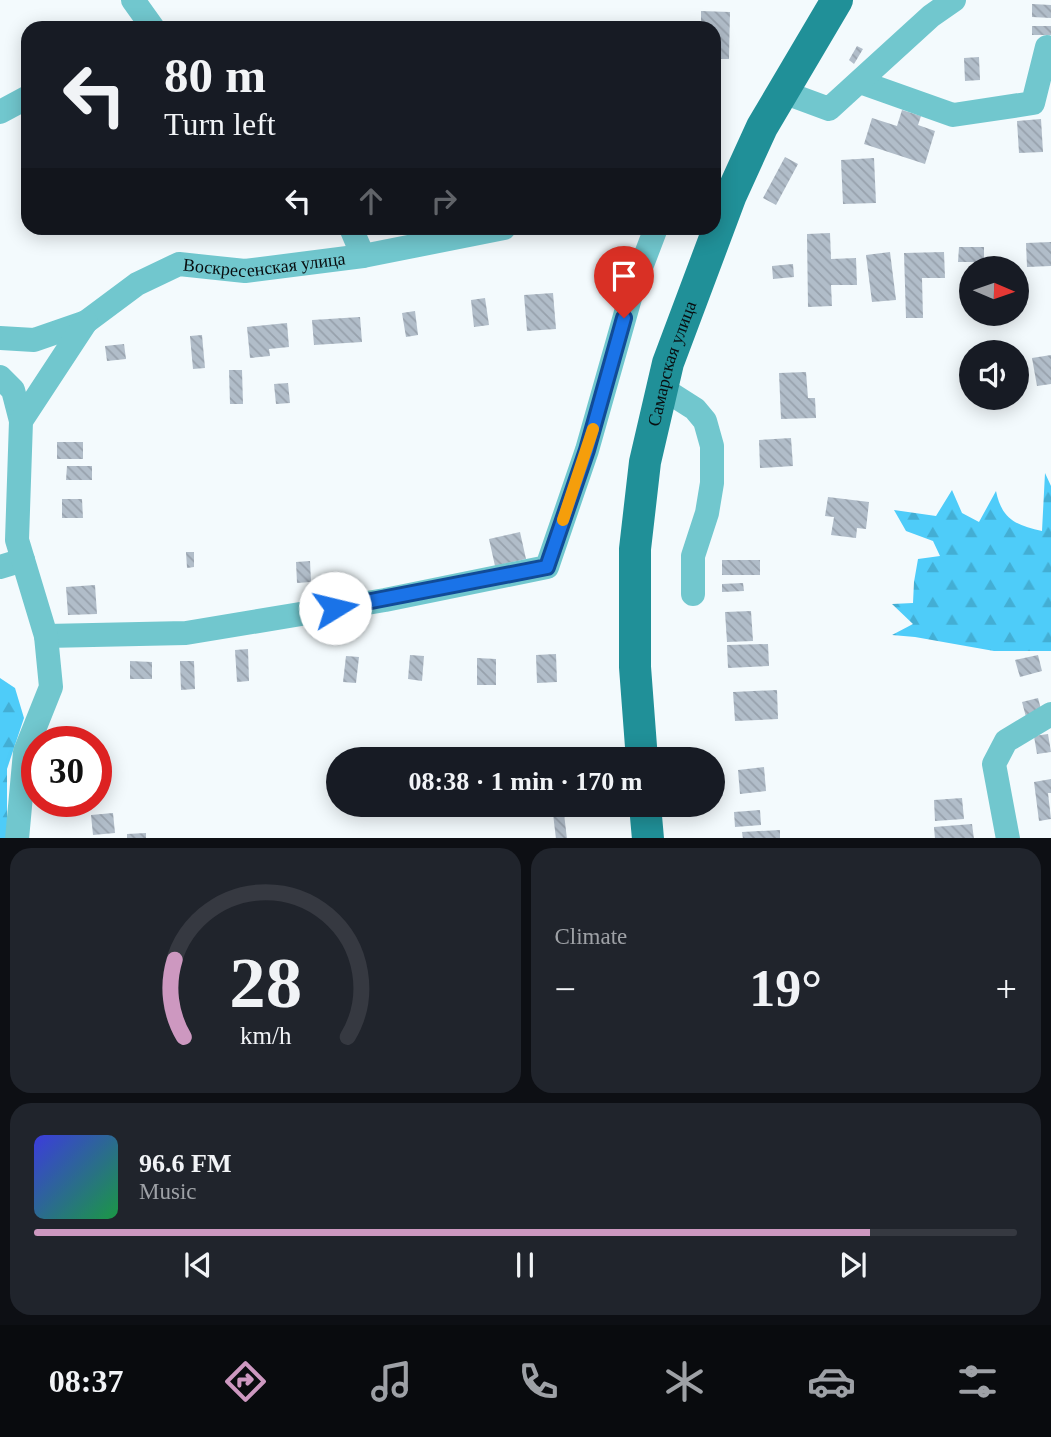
<!DOCTYPE html>
<html lang="en">
<head>
<meta charset="utf-8">
<style>
	body { margin:0; font-family:Georgia,serif; background:#20242c; color:#f1f3f6; height:100vh; display:flex; flex-direction:column; font-size:26px; white-space:nowrap }
	* { box-sizing:border-box; margin:0 }
	p { font-size:23px; color:#9ea1a6 }
	.icon { flex:none; width:38px; height:38px; fill:none; stroke:currentColor; stroke-width:2; stroke-linecap:round; stroke-linejoin:round }
	.map { position:relative; height:838px; overflow:hidden }
	.details { display:flex; flex-direction:column; gap:10px; padding:10px; background:#0d0f14; flex:1 }
	.details>* { flex:none }
	.guide { position:absolute; left:21px; top:21px; width:700px; height:214px; border-radius:21px; box-shadow:0 4px 18px #0003; background:#171b24; color:#f1f3f6; overflow:hidden }
	.needle { width:46px; rotate:92deg }
	.fabs { position:absolute; left:959px; top:256px; display:grid; gap:14px }
	.fabs a { display:grid; place-items:center; width:70px; height:70px; border-radius:50%; background:#171b24; box-shadow:0 4px 18px #0003; font-size:35px }
	.speed { position:absolute; left:21px; top:726px; display:flex; gap:14px; font-size:35px; font-weight:700; text-align:center }
	.speed>* { display:grid; place-content:center; width:91px; height:91px; border-radius:50%; background:#171b24; box-shadow:0 4px 18px #0003; line-height:1 }
	.speed .limit { border:10px solid #d22; background:#fff; color:#111 }
	.pin { position:absolute; display:grid; place-items:center; width:60px; height:60px; color:#fff; margin:-72px -30px; border-radius:50% 50% 50% 0; rotate:-45deg; box-shadow:0 0 7px #0007 }
	.pin .icon { rotate:45deg }
	.me { position:absolute; width:77px; margin:-38px; rotate:81deg; stroke-linejoin:round; filter:drop-shadow(0 0 5px #0008) }
	.turn { display:flex; align-items:center; gap:24px; height:147px; padding:0 28px; font-size:32px }
	.turn .icon { width:91px; height:91px; stroke-width:2.5 }
	.turn b { display:block; font-size:49px; line-height:60px }
	.lanes { display:flex; align-items:center; height:66px; padding:0 28px; background:#0003; justify-content:center; gap:35px; direction:ltr }
	.lanes .off { opacity:.35 }
	.big { font-size:52px; font-weight:700; line-height:1.1 }
	.details .card { flex:1; display:flex; flex-direction:column; justify-content:center; gap:10px; min-width:0; padding:0 24px; border-radius:21px; background:#20242c }
	.details .dial { align-items:center; gap:0 }
	.dial svg { height:182px; overflow:visible; fill:none; stroke:#363941; stroke-width:7; stroke-linecap:round; text-anchor:middle }
	.dial text { fill:#f1f3f6; stroke:none }
	.song { display:flex; align-items:center; gap:21px }
	.cover { width:84px; height:84px; border-radius:10px; background:linear-gradient(135deg,hsl(240 70% 55%),hsl(140 70% 35%)) }
	.played { height:7px; border-radius:4px; background:linear-gradient(90deg,#cd98c0 85%,#363941 85%) }
	.keys { display:flex; justify-content:space-around; direction:ltr }
	.heat { display:flex; justify-content:space-between; align-items:center; font-size:38px; direction:ltr }
	.details .tiles { flex:1; display:grid; gap:10px; grid-template-columns:1fr 1fr }
	.card:last-child { grid-column:span 2 }
	.trip { position:absolute; left:326px; top:747px; width:399px; height:70px; border-radius:35px; background:#171b24; box-shadow:0 4px 18px #0003; font-weight:700; line-height:70px; text-align:center }
	.tabs { display:flex; height:112px; justify-content:space-around; align-items:center; background:#090b0e; color:#9ea1a6 }
	.tabs .icon { width:49px; height:49px }
	.tabs .on { color:#cd98c0 }
	.tabs b { font-size:32px; color:#f1f3f6 }
	.map>svg:first-child { display:block }
</style>
</head>
<body>
<div class="map">
<svg width="1051" height="839" viewBox="0 0 1051 839">
	<defs>
		<pattern id="forest-firs" width="22" height="20" patternUnits="userSpaceOnUse" patternTransform="scale(1.75)"><rect width="22" height="20" fill="#4eccf9"/><path d="M5 1l3.5 6h-7zM16 11l3.5 6h-7z" fill="#43aed4"/></pattern>
		<pattern id="building-back-hatch" width="6" height="6" patternUnits="userSpaceOnUse" patternTransform="scale(1.75)"><rect width="6" height="6" fill="#b1bdc9"/><path d="M-1 5l2 2M0 0l6 6M5-1l2 2" fill="none" stroke="#97a1ac"/></pattern>
	</defs>
	<rect width="100%" height="100%" fill="#f3fafd"/>
	<!-- forest -->
	<path fill="url(#forest-firs)" d="M1045,473l6,13v165h-57l-79,-14 -23,-2 21,-11 -21,-20 21,-1 1,-21 4,-23 22,-3 -7,-15 -27,-10 -12,-21 42,6 16,-26 10,23 17,9 17,-31c6,29 20,34 46,40z
		M0,678l15,10 9,30 -17,51v70l-7,-1z"/>
	<!-- building -->
	<path fill="url(#building-back-hatch)" d="M1032,4l19,1v13l-19,-1z
		M701,11l29,1 -1,47h-15v-31h-13z
		M1032,26h19v9h-19z
		M857,46l6,3 -9,15 -5,-4z
		M979,57l1,23 -15,1 -1,-23z
		M902,110l19,6 -3,9 17,6 -10,33 -61,-20 8,-26 25,8z
		M1041,119l2,33 -24,1 -2,-32z
		M785,157l13,7 -22,41 -13,-7z
		M874,158l2,45 -33,1 -2,-44z
		M830,233l1,26 25,-1 1,27h-26l1,21 -24,1 -1,-73z
		M1051,242v24l-24,1 -1,-24z
		M959,247h25v15h-26z
		M890,252l6,48 -24,2 -6,-47z
		M944,252l1,26h-23l1,40h-17l-2,-65z
		M793,264l1,13 -21,2 -1,-13z
		M553,293l3,36 -29,2 -3,-36z
		M485,298l4,27 -15,2 -3,-27z
		M415,311l3,24 -12,2 -4,-24z
		M360,317l2,25 -48,3 -2,-25z
		M287,323l2,24 -20,2 1,7 -20,2 -3,-31z
		M202,335l3,33 -12,1 -3,-33z
		M124,344l2,15 -19,2 -2,-15z
		M1051,355v29l-14,2 -5,-28z
		M229,370h13l1,34h-13z
		M806,372l2,26h7l1,20 -35,1 -2,-46z
		M288,383l2,20 -14,1 -2,-20z
		M791,438l2,28 -33,2 -1,-28z
		M57,442h26v17h-26z
		M67,466h25v14h-26z
		M828,497l41,5 -3,27 -9,-1 -1,10 -25,-3 3,-18 -9,-1z
		M62,499h20l1,19h-21z
		M520,532l6,27 -31,7 -6,-27z
		M186,552h8v15l-7,1z
		M722,560h38v15h-38z
		M310,561l1,21 -14,1 -1,-21z
		M743,583l1,8 -22,1v-8z
		M95,585l2,29 -29,1 -2,-28z
		M751,611l2,30 -26,1 -2,-30z
		M768,644l1,22 -41,2 -1,-23z
		M248,649l1,32 -12,1 -2,-32z
		M556,654l1,28 -20,1 -1,-28z
		M410,655l14,1 -2,25 -14,-2z
		M1038,655l4,16 -22,6 -5,-17z
		M346,656l13,1 -3,26 -13,-1z
		M477,658l19,1v26h-19z
		M130,661l22,1v17h-22z
		M180,661h14l1,28 -14,1z
		M777,690l1,29 -43,2 -2,-29z
		M1038,698l4,15 -16,4 -4,-15z
		M1048,734l3,18 -14,2 -3,-18z
		M764,767l2,24 -26,3 -2,-24z
		M1051,779v14h-3l3,26 -12,2 -5,-39z
		M962,798l2,21 -29,2 -1,-21z
		M552,805h11l4,34h-11z
		M760,810l1,15 -26,2 -1,-15z
		M113,813l2,20 -22,2 -2,-20z
		M972,824l2,15h-39l-1,-12z
		M780,830v9h-37l-1,-7z
		M146,833v6h-19v-5z"/>
	<g fill="none" stroke-linecap="round" stroke-linejoin="round">
		<!-- minor -->
		<g stroke="#71c7ce" stroke-width="24">
			<path d="M133,0l20,28"/>
			<path d="M860,82l93,33 80,-12 14,-56"/>
			<path d="M783,92l46,17 102,-93 23,-16"/>
			<path d="M0,112l28,-15"/>
			<path d="M351,228l12,28"/>
			<path id="s1" d="M0,338l34,2 52,-18 51,-38 42,-20 66,7 118,-15 141,-28"/>
			<path d="M0,377l13,13 8,31"/>
			<path d="M662,388l33,21 10,12 7,25v37l-5,30 -14,43v38"/>
			<path d="M0,567l23,-7"/>
			<path d="M46,636l140,-3 199,-33 162,-33 40,-117 45,-159 24,-63"/>
			<path d="M17,839l8,-87 26,-65 -5,-51 -29,-96 4,-119 65,-99"/>
			<path d="M1008,839l-14,-75 12,-23 45,-27"/>
		</g>
		<!-- major -->
		<g stroke="#209098" stroke-width="32">
			<path id="s2" d="M642,760l-7,-93v-118l10,-87 23,-99 63,-168 31,-68 75,-127"/>
			<path d="M645,805l3,34"/>
		</g>
	</g>
	<g fill="none" stroke-linecap="round" stroke-linejoin="round">
		<defs>
			<path id="route" d="M335,608l212,-41 40,-117 37,-132"/>
		</defs>
		<!-- route casing -->
		<use href="#route" stroke="#114b97" stroke-width="18"/>
		<!-- route -->
		<use href="#route" stroke="#1a73e8" stroke-width="12"/>
		<!-- slow -->
		<path stroke="#f59e0b" stroke-width="12" d="M563,520l30,-91"/>
	</g>
	<g text-anchor="middle" stroke-width="7" stroke-linejoin="round" paint-order="stroke">
		<!-- street labels -->
		<g font-size="18" fill="#080e10" stroke="#fff">
			<text dy="6" stroke="none"><textPath href="#s1" startOffset="285">Воскресенская улица</textPath></text>
			<text dy="6" stroke="none"><textPath href="#s2" startOffset="401">Самарская улица</textPath></text>
		</g>
	</g>
</svg>
<div class="fabs">
<a><svg class="needle" viewBox="-14 -14 28 28"><path d="M0-13l5 13h-10z" fill="#e53935"/><path d="M0 13l5-13h-10z" fill="#9ea1a6"/></svg></a>
<a><svg class="icon" aria-label="sound" viewBox="0 0 24 24"><path d="M4 9h4l5-4v14l-5-4H4zM17 9q2 3 0 6"/></svg></a>
</div>
<div class="speed"><div class="limit">30</div></div>
<div class="pin" style="left:624px;top:318px;background:#d93025"><svg class="icon" aria-label="arrive" viewBox="0 0 24 24"><path d="M6 21V4h12l-3 4 3 4H6"/></svg></div>
<svg class="me" style="left:335px;top:608px" viewBox="-20 -20 40 40"><circle r="19" fill="#fff"/><path d="M0-13L10 11 0 6-10 11z" fill="#1a73e8"/></svg>
<div class="trip">08:38 · 1 min · 170 m</div>
<div class="guide">
<div class="turn"><svg class="icon" aria-label="left" viewBox="0 0 24 24"><path d="M17 20v-9H6M10 6l-5 5 5 5"/></svg><div><b>80 m</b>Turn left</div></div>
<div class="lanes"><svg class="icon" aria-label="left" viewBox="0 0 24 24"><path d="M17 20v-9H6M10 6l-5 5 5 5"/></svg><svg class="icon off" aria-label="ahead" viewBox="0 0 24 24"><path d="M12 20V5M6 11l6-6 6 6"/></svg><svg class="icon off" aria-label="right" viewBox="0 0 24 24"><path d="M7 20v-9h11M14 6l5 5-5 5"/></svg></div>
</div>
</div>
<section class="details">
<div class="tiles">
<div class="card dial"><svg viewBox="0 0 100 80">
<path d="M14 69A42 42 0 1 1 86 69"/>
<path d="M14 69A42 42 0 0 1 10 35" stroke="#cd98c0"/>
<text x="50" y="56" font-size="32" font-weight="700">28</text>
<text x="50" y="72" font-size="11">km/h</text>
</svg></div>
<div class="card"><p>Climate</p>
<div class="heat"><a>−</a><b class="big">19°</b><a>+</a></div>
</div>
<div class="card">
<div class="song"><i class="cover"></i><div><b>96.6 FM</b><p>Music</p></div></div>
<div class="played"></div>
<div class="keys"><svg class="icon" aria-label="previous" viewBox="0 0 24 24"><path d="M18 5L8 12l10 7zM5 5v14"/></svg><svg class="icon" aria-label="pause" viewBox="0 0 24 24"><path d="M8 5v14M16 5v14"/></svg><svg class="icon" aria-label="next" viewBox="0 0 24 24"><path d="M6 5l10 7-10 7zM19 5v14"/></svg></div>
</div>
</div>
</section>
<nav class="tabs">
<b>08:37</b>
<svg class="icon on" aria-label="directions" viewBox="0 0 24 24"><path d="M12 3l9 9-9 9-9-9zM9 14v-3h6M13 9l2 2-2 2"/></svg>
<svg class="icon" aria-label="music" viewBox="0 0 24 24"><path d="M9 18V5l10-2v13"/><circle cx="6" cy="18" r="3"/><circle cx="16" cy="16" r="3"/></svg>
<svg class="icon" aria-label="phone" viewBox="0 0 24 24"><path d="M5 4h4l2 5-3 2q2 4 5 5l2-3 5 2v4C11 20 4 13 5 4z"/></svg>
<svg class="icon" aria-label="climate" viewBox="0 0 24 24"><path d="M12 3v18M4 7l16 10M4 17L20 7"/></svg>
<svg class="icon" aria-label="car" viewBox="0 0 24 24"><path d="M5 17H2v-5l4-1 3-4h7l3 4 3 1v5h-3M9 17h6M6 11h13"/><circle cx="7" cy="17" r="2"/><circle cx="17" cy="17" r="2"/></svg>
<svg class="icon" aria-label="filters" viewBox="0 0 24 24"><path d="M4 7h16M4 17h16"/><circle cx="9" cy="7" r="2"/><circle cx="15" cy="17" r="2"/></svg>
</nav>
</body>
</html>
